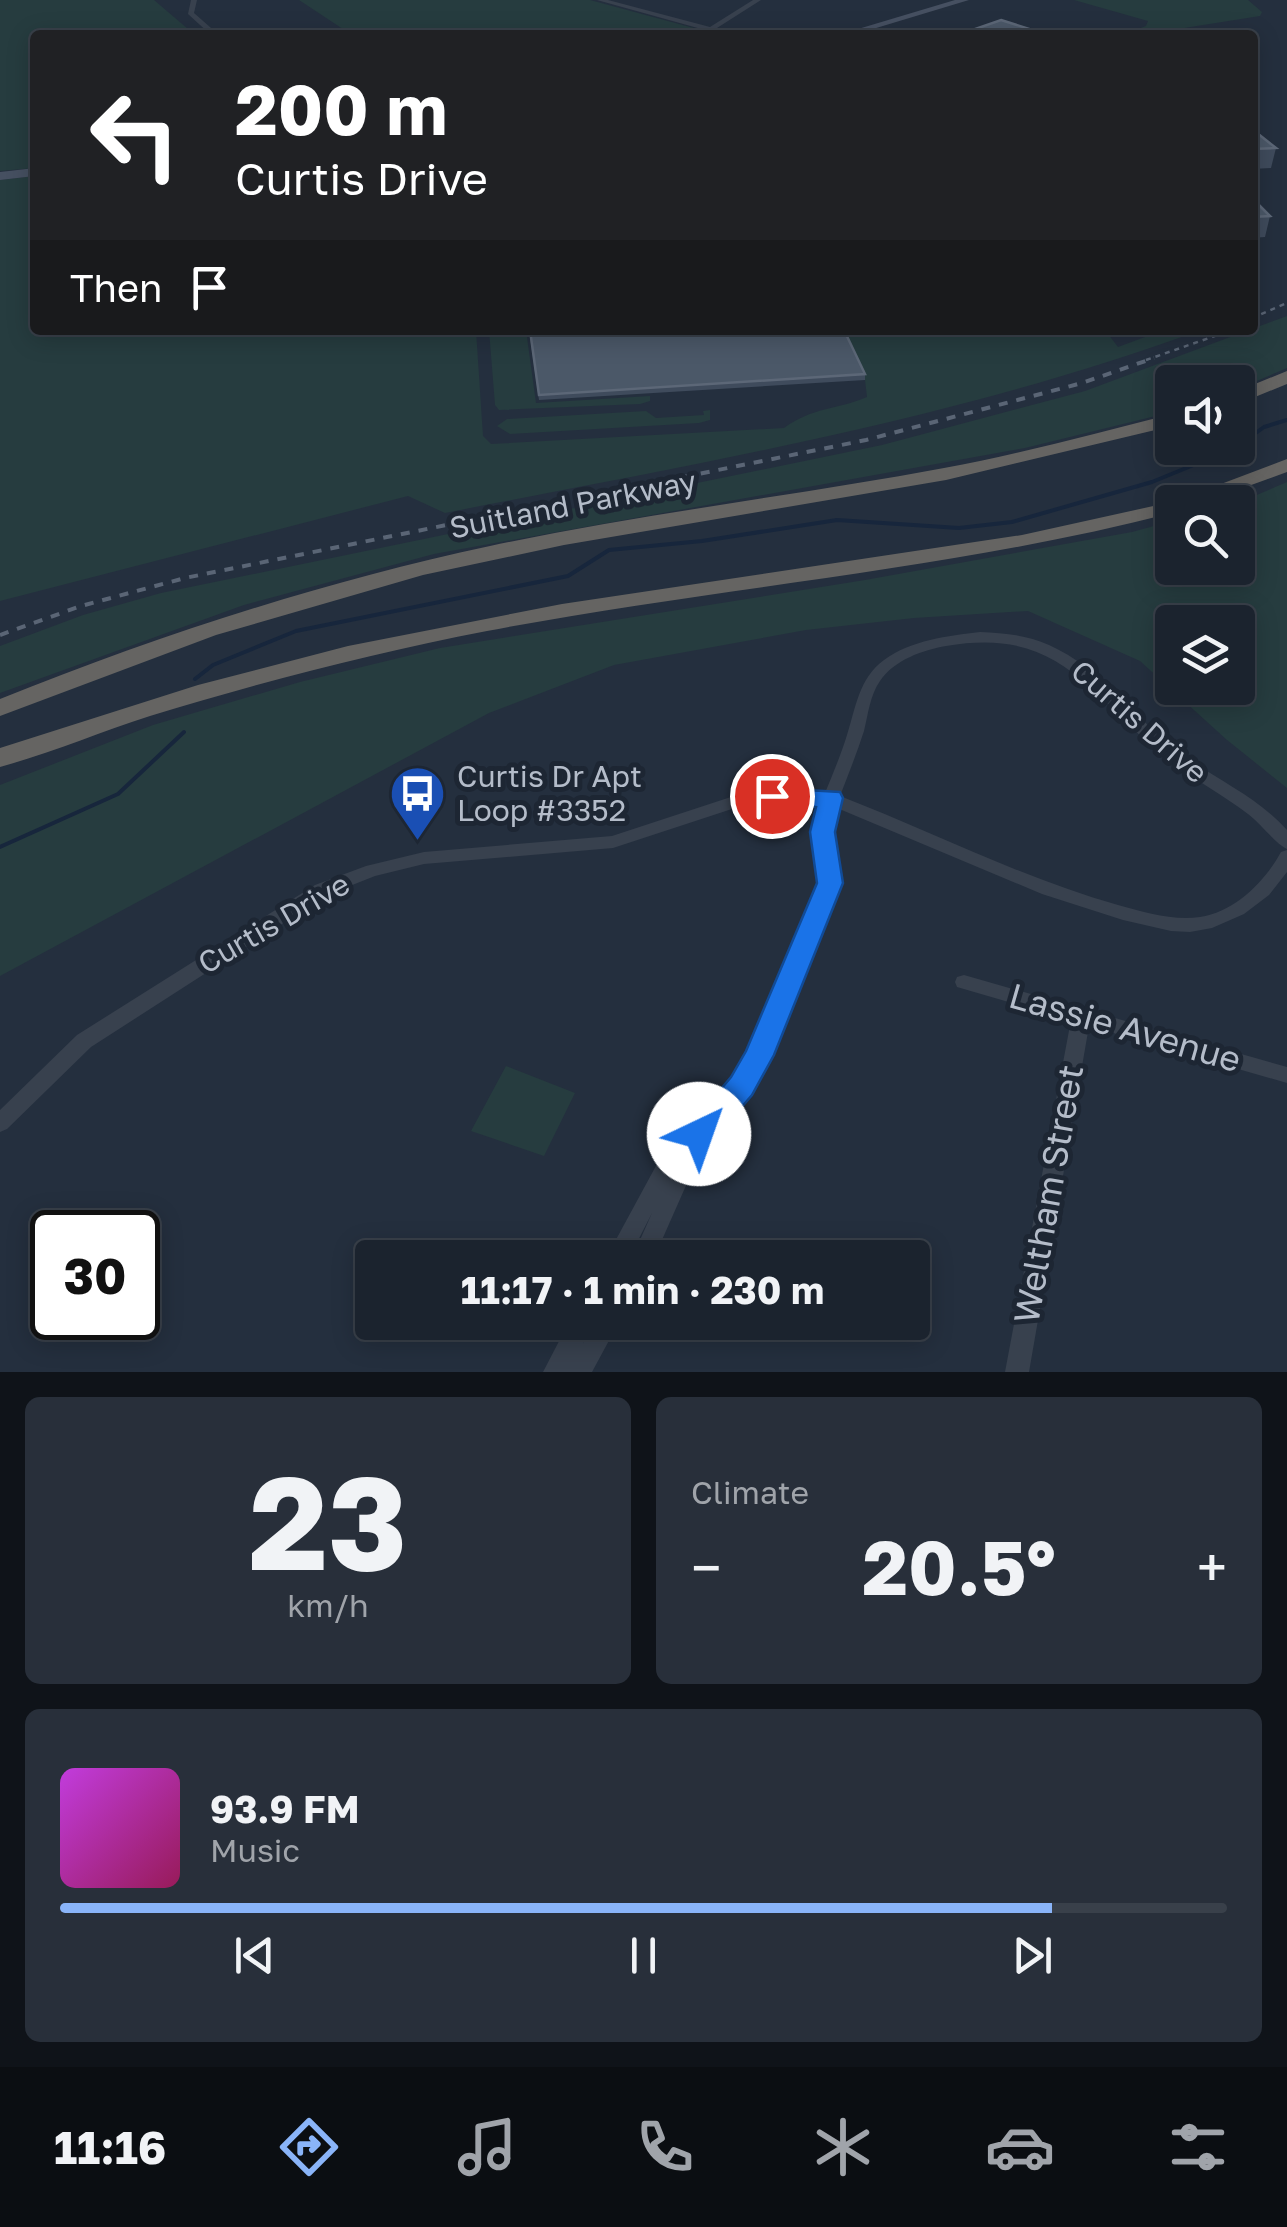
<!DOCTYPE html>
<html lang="en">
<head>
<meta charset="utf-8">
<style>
	body { margin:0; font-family:"Golos Text",sans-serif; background:#282f3a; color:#f1f3f6; height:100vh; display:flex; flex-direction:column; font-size:38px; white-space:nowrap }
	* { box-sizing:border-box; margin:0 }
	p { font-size:32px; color:#a0a4aa }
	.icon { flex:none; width:55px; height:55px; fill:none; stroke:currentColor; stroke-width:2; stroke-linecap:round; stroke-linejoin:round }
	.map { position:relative; height:1372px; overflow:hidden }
	.panel { display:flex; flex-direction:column; gap:25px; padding:25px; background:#0f1319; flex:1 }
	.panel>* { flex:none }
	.top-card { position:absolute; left:30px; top:30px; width:1228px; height:305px; border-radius:10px; box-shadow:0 5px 25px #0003,0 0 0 2px #39404a; background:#202124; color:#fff; overflow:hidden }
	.buttons { position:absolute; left:1155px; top:365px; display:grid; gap:20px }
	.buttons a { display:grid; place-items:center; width:100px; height:100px; border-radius:10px; background:#1b232e; box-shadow:0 5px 25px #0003,0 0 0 2px #39404a; font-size:50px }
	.speed { position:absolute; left:30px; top:1210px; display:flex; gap:20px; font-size:50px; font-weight:700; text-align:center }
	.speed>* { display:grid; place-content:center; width:130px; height:130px; border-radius:50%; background:#1b232e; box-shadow:0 5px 25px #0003,0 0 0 2px #39404a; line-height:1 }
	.speed .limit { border:5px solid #111; border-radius:15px; background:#fff; color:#111 }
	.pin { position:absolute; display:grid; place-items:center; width:85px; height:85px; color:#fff; margin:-42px; border:5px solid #fff; border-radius:50%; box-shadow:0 2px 10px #0007 }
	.me { position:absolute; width:110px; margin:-55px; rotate:42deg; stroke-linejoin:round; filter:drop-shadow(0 0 8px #0008) }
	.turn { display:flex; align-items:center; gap:35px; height:210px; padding:0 40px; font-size:45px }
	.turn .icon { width:130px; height:130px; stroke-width:2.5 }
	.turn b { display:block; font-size:70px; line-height:85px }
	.then { display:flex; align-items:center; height:95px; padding:0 40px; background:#0003; gap:20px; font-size:38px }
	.big { font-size:75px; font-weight:700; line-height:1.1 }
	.panel .widget { flex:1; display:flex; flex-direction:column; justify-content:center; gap:15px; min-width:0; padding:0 35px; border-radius:15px; background:#282f3a }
	.panel .dial { align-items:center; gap:0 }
	.dial b { font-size:130px; line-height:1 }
	.song { display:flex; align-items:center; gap:30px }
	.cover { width:120px; height:120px; border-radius:15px; background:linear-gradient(135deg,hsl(290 70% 55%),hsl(330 70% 35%)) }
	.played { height:10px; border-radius:5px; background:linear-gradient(90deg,#8ab4f8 85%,#39404a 85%) }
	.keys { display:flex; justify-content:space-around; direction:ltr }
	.heat { display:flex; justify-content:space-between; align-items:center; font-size:55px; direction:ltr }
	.panel .tiles { flex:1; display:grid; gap:25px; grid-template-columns:1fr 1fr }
	.widget:last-child { grid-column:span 2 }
	.trip { position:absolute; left:355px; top:1240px; width:575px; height:100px; border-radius:10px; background:#1b232e; box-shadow:0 5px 25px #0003,0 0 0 2px #39404a; font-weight:700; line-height:100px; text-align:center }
	.dock { display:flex; height:160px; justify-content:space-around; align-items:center; background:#0b0e12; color:#a0a4aa }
	.dock .icon { width:70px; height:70px }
	.dock .active { color:#8ab4f8 }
	.dock b { font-size:45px; color:#f1f3f6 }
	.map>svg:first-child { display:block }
</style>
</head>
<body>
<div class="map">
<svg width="1287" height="1372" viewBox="0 0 1287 1372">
	<rect width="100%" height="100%" fill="#242f3e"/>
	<!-- green -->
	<path fill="#263c3f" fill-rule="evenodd" d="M0,0h154l41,35h-160v133l-35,3z
		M299,0h291l111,30 -8,5h-341z
		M1074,0h174l14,12 -2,4 -120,19 -7,-4 13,-5 2,-5z
		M35,176v154h441l7,106 8,8 293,-16c29,-21 52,-18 83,-31l-2,-17 -25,-50h265l13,17 46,-17h37c-245,90 -502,133 -756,183l-37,-17 -408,105v-421z
		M1287,316v52l-49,21v-7h-66v30l-147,36 -591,106 -190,51 -244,88v-47l83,-31 78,-22 721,-148 203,-54z
		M489,330h37l10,73 114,-7v5l-10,3 -141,6 -4,-5z
		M710,410v10l-11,3 -189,11 -13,-8 10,-7 139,-8 10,7 48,-3 -1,-4z
		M1287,482v306l-60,-48 -87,-79 -112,-50 -114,7 -108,12 -192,35 -125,48 -489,263v-191l153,-60 147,-43 140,-34 425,-68 267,-48 40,-11v47h66v-65zM1172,622h66v66h-66z
		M506,1066l69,27 -31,63 -73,-25z"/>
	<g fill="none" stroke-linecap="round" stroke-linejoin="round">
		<!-- stream -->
		<path stroke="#17263c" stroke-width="4" d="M1238,446l26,-19 23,-7
			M195,679l18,-14 83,-34 272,-55 41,-26 93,-9 135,-21 122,8 53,-6 140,-40 83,-34
			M0,847l118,-53 66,-62"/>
		<!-- minor -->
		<path fill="#38414e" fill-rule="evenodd" d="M191,0h6l-3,13 25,22h-8l-23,-21z
			M597,0h11l102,27 43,-27h8l-55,35 -5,-2 4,-3z
			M980,632c24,1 47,3 69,13 52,23 86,74 131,108 35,26 78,44 107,77v19c-11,-5 -27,-26 -39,-35 -29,-22 -61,-38 -88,-61 -75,-64 -102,-126 -214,-107 -23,4 -52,14 -66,35 -10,14 -12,34 -16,50 -7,22 -16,44 -24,65 93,36 182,82 278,109 26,7 55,16 82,12 36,-6 65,-36 81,-65l6,-2v22l-18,23 -25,19 -32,14 -22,4 -19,-1 -48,-11 -81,-26 -205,-86 -6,23 9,42 -3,18 -71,170 -17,31 -42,46 -53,120h-22l20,-45 -23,45h-23l51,-94 78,-84 15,-28 69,-161 3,-18 -7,-42 6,-27 -49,-2 -34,5 -125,41 -189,16 -49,12 -48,19 -236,152 -84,82 -7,3v-22l77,-75 238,-150 51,-19 58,-14 188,-16 125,-41 35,-5 53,3c8,-19 16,-39 22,-58 9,-28 12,-57 37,-75 27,-20 64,-24 96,-28z
			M964,975l323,92v16l-198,-57 -60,346h-24l66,-352 -114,-33 -2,-5 2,-5z
			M569,1322h24l-10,22 12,-22h24l-27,50h-49z"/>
		<!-- secondary -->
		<path fill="#465061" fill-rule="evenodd" d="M955,0h14l-116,35h-15z
			M35,168v8l-35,4v-8z"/>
		<!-- trunk -->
		<path fill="#656462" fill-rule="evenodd" d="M1287,371v13l-49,20v-13z
			M1172,414v12l-226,54 -382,65 -141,30 -207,60 -216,81v-17c159,-64 322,-117 490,-153 150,-32 303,-50 454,-78 77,-14 152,-35 228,-54z
			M1287,459v13l-83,30h-32v11c-225,58 -456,74 -685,118 -114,22 -226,51 -337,85 -50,16 -99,37 -150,51v-19l198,-63 150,-39 214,-42 460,-69 154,-34z"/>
		<!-- rail-far1 -->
		<path stroke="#5a6575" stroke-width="2.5" stroke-dasharray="5 5" stroke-linecap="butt" d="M1252,318l35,-15
			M1146,360l86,-30"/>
		<!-- rail -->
		<path stroke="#5a6575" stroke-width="4" stroke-dasharray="9 9" stroke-linecap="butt" d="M0,635l81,-29 104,-28 681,-138 216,-57 72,-25"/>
	</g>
	<!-- wall -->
	<path fill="#3f4b5c" d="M1252,129l24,19 -5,20 -19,1z
		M1252,198l18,18 -5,21 -13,1z
		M529,330l336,44v6l-326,20z"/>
	<!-- building -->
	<path fill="#4b5868" stroke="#5c6777" stroke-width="2.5" d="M1001,20l47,15h-90z
		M1252,129l24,19 -24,1z
		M1252,198l18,18 -18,1z
		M530,330h314l21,44 -326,21z"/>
	<!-- route -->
	<path fill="#1a73e8" stroke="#114b97" stroke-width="2.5" d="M772,788l68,4 3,6 -8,34 8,51 -69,172 -22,40 -42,49 -11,4 -11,-4 -5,-10 48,-57 15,-26 71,-168 -7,-51 6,-25 -53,-5 -3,-6 3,-6z"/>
	<!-- icons -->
	<defs>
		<symbol id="bus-pin" viewBox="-11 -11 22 30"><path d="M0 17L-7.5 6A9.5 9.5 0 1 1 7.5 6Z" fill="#1a4fb4" stroke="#1d2633"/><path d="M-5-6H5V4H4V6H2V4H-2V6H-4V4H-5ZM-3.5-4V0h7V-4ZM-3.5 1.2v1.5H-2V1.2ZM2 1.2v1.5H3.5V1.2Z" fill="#fff"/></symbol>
	</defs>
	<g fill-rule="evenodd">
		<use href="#bus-pin" x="386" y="762" width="63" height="86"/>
	</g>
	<g text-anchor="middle" stroke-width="10" stroke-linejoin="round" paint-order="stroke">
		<!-- street labels -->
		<g font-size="30" fill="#b4bcc9" stroke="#1d2633">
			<text transform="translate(573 505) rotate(-11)" y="10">Suitland Parkway</text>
			<text transform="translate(1139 722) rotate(41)" y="10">Curtis Drive</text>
			<text transform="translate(274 924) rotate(-30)" y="10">Curtis Drive</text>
		</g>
		<!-- poi labels -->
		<g font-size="30" fill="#b4bcc9" stroke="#1d2633" text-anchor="start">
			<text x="457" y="787">Curtis Dr Apt<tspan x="457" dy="34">Loop #3352</tspan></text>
		</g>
		<!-- near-street labels -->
		<g font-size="35" fill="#b4bcc9" stroke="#1d2633">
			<text transform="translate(1125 1028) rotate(16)" y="12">Lassie Avenue</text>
			<text transform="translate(1049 1194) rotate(-80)" y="12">Weltham Street</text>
		</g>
	</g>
</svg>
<div class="buttons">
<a><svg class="icon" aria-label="sound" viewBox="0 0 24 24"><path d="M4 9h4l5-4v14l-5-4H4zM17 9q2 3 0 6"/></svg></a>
<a><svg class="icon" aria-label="search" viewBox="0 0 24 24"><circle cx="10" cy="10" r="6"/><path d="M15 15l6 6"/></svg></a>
<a><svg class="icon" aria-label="layers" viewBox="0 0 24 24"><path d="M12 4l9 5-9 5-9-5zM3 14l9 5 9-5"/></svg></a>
</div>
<div class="speed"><div class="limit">30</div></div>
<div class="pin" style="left:772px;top:796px;background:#d93025"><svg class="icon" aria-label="arrive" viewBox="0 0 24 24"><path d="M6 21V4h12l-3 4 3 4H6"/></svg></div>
<svg class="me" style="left:699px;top:1134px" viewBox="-20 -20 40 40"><circle r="19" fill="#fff"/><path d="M0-13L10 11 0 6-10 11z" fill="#1a73e8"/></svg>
<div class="trip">11:17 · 1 min · 230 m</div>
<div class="top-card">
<div class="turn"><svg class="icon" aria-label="left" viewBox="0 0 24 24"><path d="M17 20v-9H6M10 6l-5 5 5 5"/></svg><div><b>200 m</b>Curtis Drive</div></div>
<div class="then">Then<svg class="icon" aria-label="arrive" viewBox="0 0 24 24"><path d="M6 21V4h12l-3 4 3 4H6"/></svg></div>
</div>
</div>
<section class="panel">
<div class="tiles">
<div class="widget dial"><b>23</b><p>km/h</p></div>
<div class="widget"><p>Climate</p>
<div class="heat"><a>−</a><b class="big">20.5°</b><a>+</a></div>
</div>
<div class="widget">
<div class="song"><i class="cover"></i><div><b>93.9 FM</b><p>Music</p></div></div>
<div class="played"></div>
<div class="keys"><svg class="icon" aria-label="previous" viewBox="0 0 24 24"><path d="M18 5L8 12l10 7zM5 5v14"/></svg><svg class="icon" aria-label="pause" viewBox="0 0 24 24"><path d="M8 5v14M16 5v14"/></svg><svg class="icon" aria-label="next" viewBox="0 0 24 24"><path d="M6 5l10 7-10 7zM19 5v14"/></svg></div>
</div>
</div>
</section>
<nav class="dock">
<b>11:16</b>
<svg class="icon active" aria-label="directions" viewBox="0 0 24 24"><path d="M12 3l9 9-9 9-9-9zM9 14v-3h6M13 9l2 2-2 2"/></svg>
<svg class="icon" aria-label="music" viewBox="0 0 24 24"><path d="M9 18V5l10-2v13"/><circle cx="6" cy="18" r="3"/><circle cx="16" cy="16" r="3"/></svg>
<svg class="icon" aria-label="phone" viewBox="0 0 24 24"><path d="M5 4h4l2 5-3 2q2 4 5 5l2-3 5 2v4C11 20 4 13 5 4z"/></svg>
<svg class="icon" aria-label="climate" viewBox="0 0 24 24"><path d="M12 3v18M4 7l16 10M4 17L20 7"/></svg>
<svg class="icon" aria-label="car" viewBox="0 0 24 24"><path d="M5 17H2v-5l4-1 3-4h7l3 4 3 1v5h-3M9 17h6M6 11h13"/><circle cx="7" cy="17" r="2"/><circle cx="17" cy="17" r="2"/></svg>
<svg class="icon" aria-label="filters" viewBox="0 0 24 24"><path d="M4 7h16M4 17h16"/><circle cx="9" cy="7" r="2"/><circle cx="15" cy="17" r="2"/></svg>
</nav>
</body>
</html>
